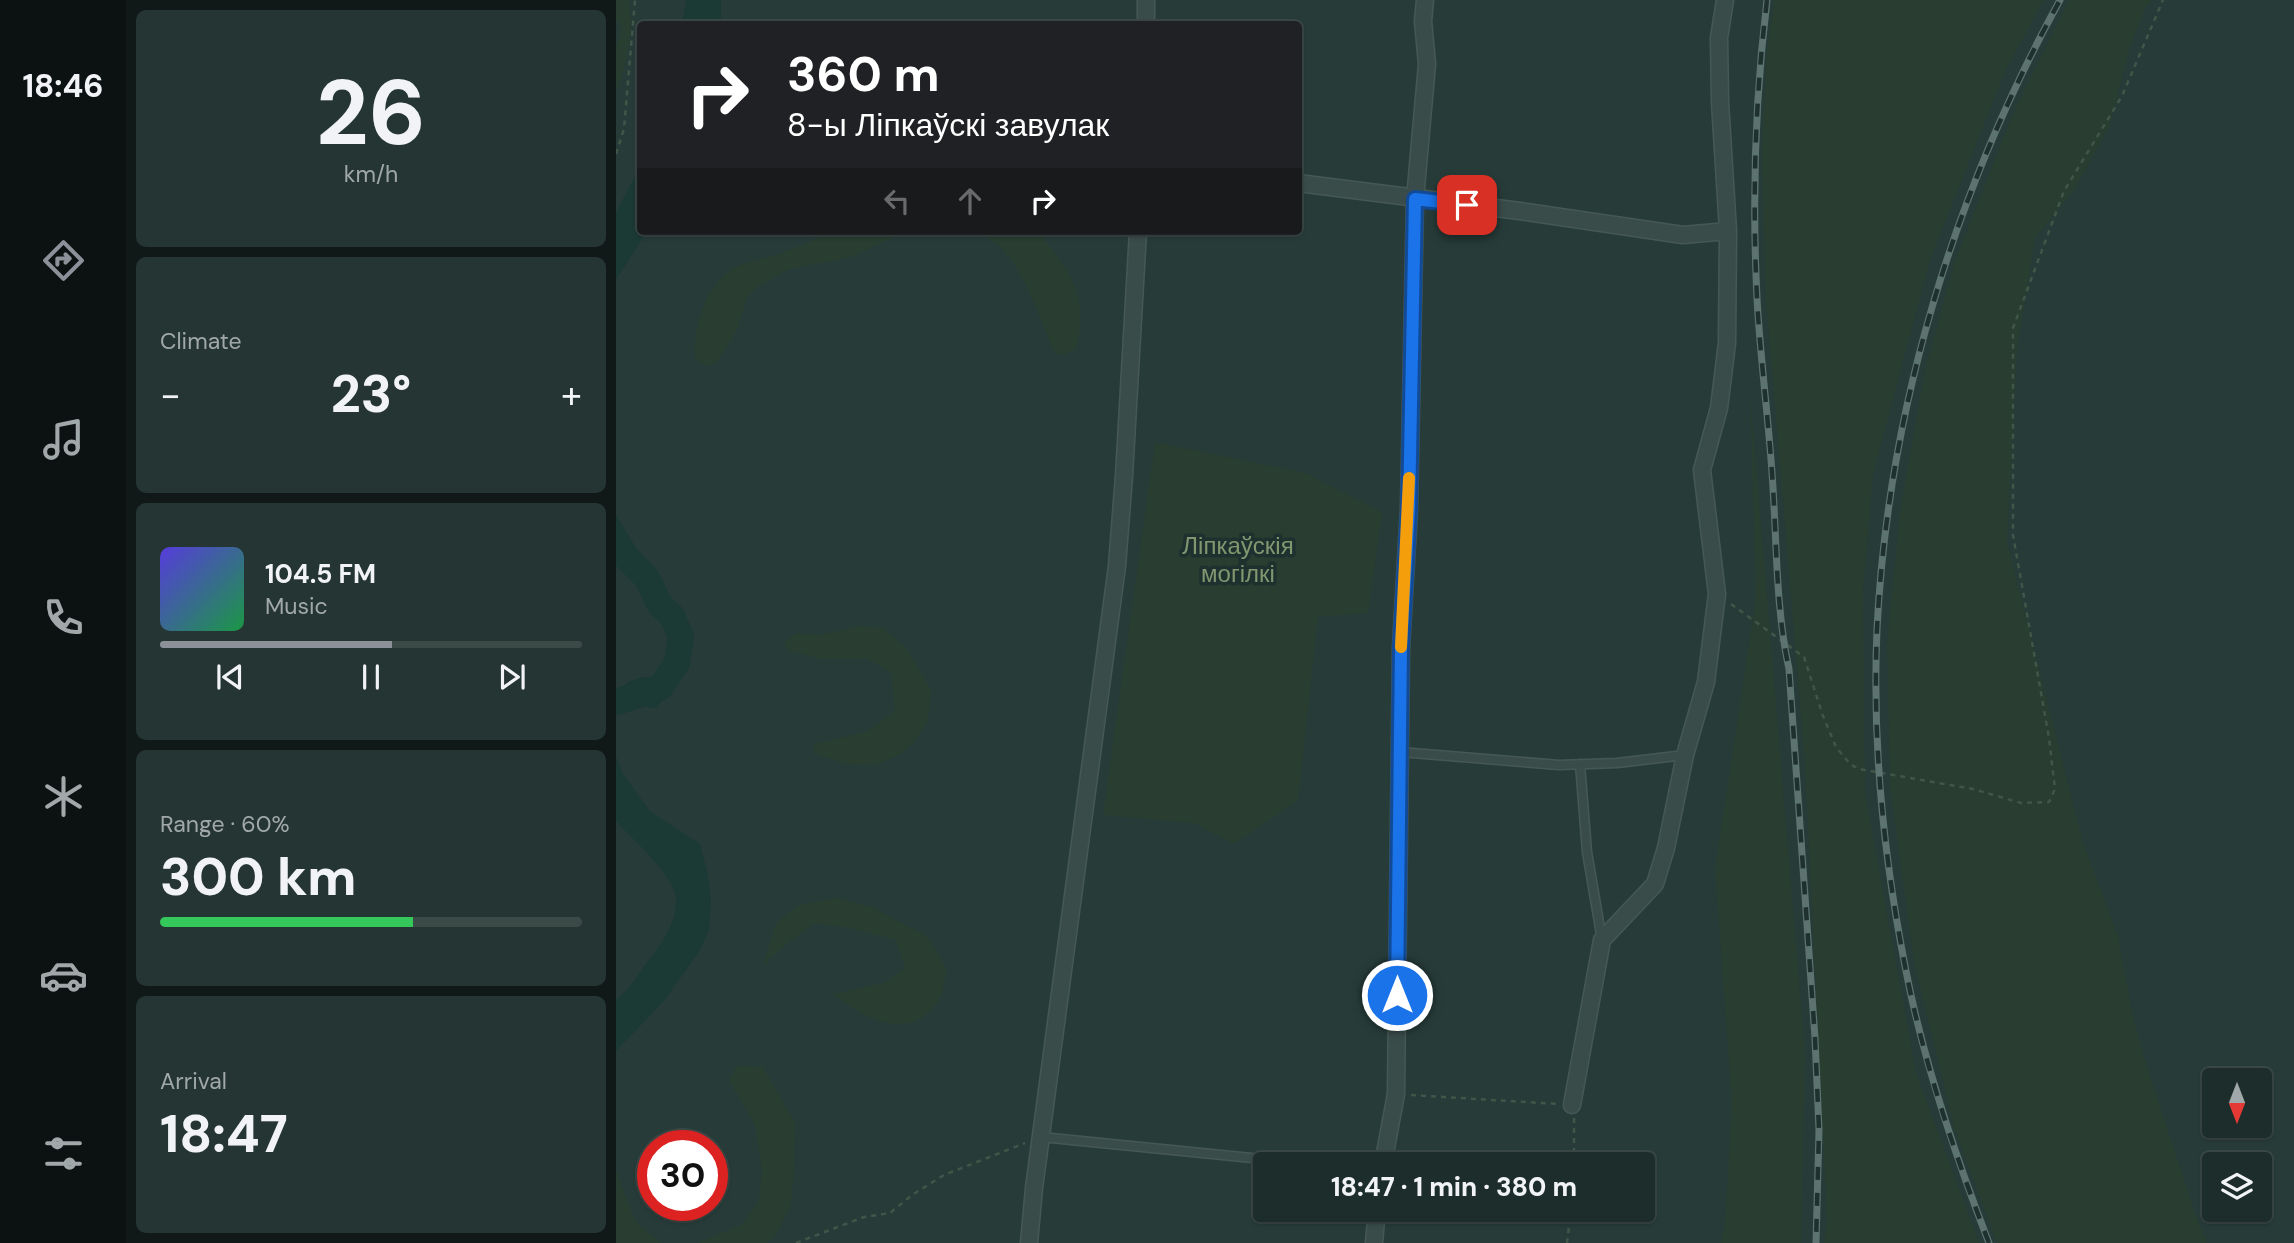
<!DOCTYPE html>
<html lang="en">
<head>
<meta charset="utf-8">
<style>
	body { margin:0; font-family:"DM Sans",sans-serif; background:#253533; color:#f1f3f6; height:100vh; display:flex; flex-direction:column; font-size:26px; white-space:nowrap }
	* { box-sizing:border-box; margin:0 }
	p { font-size:23px; color:#a0a8a9 }
	.icon { flex:none; width:38px; height:38px; fill:none; stroke:currentColor; stroke-width:2; stroke-linecap:round; stroke-linejoin:round }
	.map { position:relative; flex:1; overflow:hidden }
	.side { display:flex; flex-direction:column; gap:10px; padding:10px; background:#101918; width:490px }
	.side>* { flex:none }
	.top-card { position:absolute; left:21px; top:21px; width:665px; height:214px; border-radius:7px; box-shadow:0 2px 5px #0004,0 0 0 2px #3b4947; background:#202124; color:#fff; overflow:hidden }
	.needle { width:46px; rotate:180deg }
	.fabs { position:absolute; left:1586px; top:1068px; display:grid; gap:14px }
	.fabs a { display:grid; place-items:center; width:70px; height:70px; border-radius:7px; background:#1d2d2b; box-shadow:0 2px 5px #0004,0 0 0 2px #3b4947; font-size:35px }
	.speed { position:absolute; left:21px; top:1130px; display:flex; gap:14px; font-size:35px; font-weight:700; text-align:center }
	.speed>* { display:grid; place-content:center; width:91px; height:91px; border-radius:50%; background:#1d2d2b; box-shadow:0 2px 5px #0004,0 0 0 2px #3b4947; line-height:1 }
	.speed .limit { border:10px solid #d22; background:#fff; color:#111 }
	.pin { position:absolute; display:grid; place-items:center; width:60px; height:60px; color:#fff; margin:-30px; border-radius:14px; box-shadow:0 4px 10px #0006 }
	.me { position:absolute; width:77px; margin:-38px; rotate:0deg; stroke-linejoin:round; filter:drop-shadow(0 0 5px #0008) }
	.turn { display:flex; align-items:center; gap:24px; height:147px; padding:0 35px; font-size:32px }
	.turn .icon { width:91px; height:91px; stroke-width:2.5 }
	.turn b { display:block; font-size:49px; line-height:60px }
	.lanes { display:flex; align-items:center; height:66px; padding:0 35px; background:#0003; justify-content:center; gap:35px; direction:ltr }
	.lanes .off { opacity:.35 }
	.big { font-size:52px; font-weight:800; line-height:1.1 }
	.side .widget { flex:1; display:flex; flex-direction:column; justify-content:center; gap:10px; min-width:0; padding:0 24px; border-radius:10px; background:#253533 }
	.side .dial { align-items:center; gap:0 }
	.dial b { font-size:91px; line-height:1 }
	.song { display:flex; align-items:center; gap:21px }
	.cover { width:84px; height:84px; border-radius:10px; background:linear-gradient(135deg,hsl(250 70% 55%),hsl(140 70% 35%)) }
	.played { height:7px; border-radius:4px; background:linear-gradient(90deg,#8c9099 55%,#3b4947 55%) }
	.keys { display:flex; justify-content:space-around; direction:ltr }
	.heat { display:flex; justify-content:space-between; align-items:center; font-size:38px; direction:ltr }
	.charge { height:10px; border-radius:5px; background:linear-gradient(90deg,#34c759 60%,#3b4947 0) }
	.trip { position:absolute; left:637px; top:1152px; width:402px; height:70px; border-radius:7px; background:#1d2d2b; box-shadow:0 2px 5px #0004,0 0 0 2px #3b4947; font-weight:800; line-height:70px; text-align:center }
	main { display:flex; flex:1; min-height:0 }
	.tabs { display:flex; flex-direction:column; width:126px; justify-content:space-around; align-items:center; background:#0c1211; color:#a0a8a9 }
	.tabs .icon { width:49px; height:49px }
	.tabs .on { color:#8c9099 }
	.tabs b { font-size:32px; color:#f1f3f6 }
	.map>svg:first-child { display:block }
</style>
</head>
<body>
<main>
<nav class="tabs">
<b>18:46</b>
<svg class="icon on" aria-label="directions" viewBox="0 0 24 24"><path d="M12 3l9 9-9 9-9-9zM9 14v-3h6M13 9l2 2-2 2"/></svg>
<svg class="icon" aria-label="music" viewBox="0 0 24 24"><path d="M9 18V5l10-2v13"/><circle cx="6" cy="18" r="3"/><circle cx="16" cy="16" r="3"/></svg>
<svg class="icon" aria-label="phone" viewBox="0 0 24 24"><path d="M5 4h4l2 5-3 2q2 4 5 5l2-3 5 2v4C11 20 4 13 5 4z"/></svg>
<svg class="icon" aria-label="climate" viewBox="0 0 24 24"><path d="M12 3v18M4 7l16 10M4 17L20 7"/></svg>
<svg class="icon" aria-label="car" viewBox="0 0 24 24"><path d="M5 17H2v-5l4-1 3-4h7l3 4 3 1v5h-3M9 17h6M6 11h13"/><circle cx="7" cy="17" r="2"/><circle cx="17" cy="17" r="2"/></svg>
<svg class="icon" aria-label="filters" viewBox="0 0 24 24"><path d="M4 7h16M4 17h16"/><circle cx="9" cy="7" r="2"/><circle cx="15" cy="17" r="2"/></svg>
</nav>
<section class="side">
<div class="widget dial"><b>26</b><p>km/h</p></div>
<div class="widget"><p>Climate</p>
<div class="heat"><a>−</a><b class="big">23°</b><a>+</a></div>
</div>
<div class="widget">
<div class="song"><i class="cover"></i><div><b>104.5 FM</b><p>Music</p></div></div>
<div class="played"></div>
<div class="keys"><svg class="icon" aria-label="previous" viewBox="0 0 24 24"><path d="M18 5L8 12l10 7zM5 5v14"/></svg><svg class="icon" aria-label="pause" viewBox="0 0 24 24"><path d="M8 5v14M16 5v14"/></svg><svg class="icon" aria-label="next" viewBox="0 0 24 24"><path d="M6 5l10 7-10 7zM19 5v14"/></svg></div>
</div>
<div class="widget"><p>Range · 60%</p><b class="big">300 km</b><div class="charge"></div></div>
<div class="widget"><p>Arrival</p><b class="big">18:47</b></div>
</section>
<div class="map">
<svg width="1678" height="1243" viewBox="0 0 1678 1243">
	<rect width="100%" height="100%" fill="#273c39"/>
	<!-- green -->
	<path fill="#293d31" d="M0,0h12c8,29 -2,59 -9,87l-3,4v-43l5,-17 -2,-10h-3z
		M1159,0h269l-38,69 -76,191 -57,214 -10,116 2,203 51,280 63,170h-155l3,-25 -22,-455 -39,-465 -4,-144 5,-103z
		M1453,0h84l-7,6 -16,41 -21,80 -35,63 -39,48 -18,111 -10,193 76,301 35,93 14,76 11,42 52,160 12,29h-210l-43,-116 -40,-166 -24,-174 -3,-144 14,-137 24,-136 30,-109 57,-145z
		M219,231h73l-57,26 -61,12 -33,18 -10,10 -10,33 -21,33 -10,3 -11,-7c-3,-30 12,-80 43,-93 13,-6 28,-7 41,-12 19,-7 37,-15 56,-23z
		M356,231h65c34,42 51,61 40,117l-13,7 -9,-2c-18,-38 -36,-111 -83,-122z
		M1134,392l55,662 -4,189h-80l4,-19 7,-121 -17,-234 41,-271z
		M539,442l150,31 77,39 -14,101 -50,4 -20,183 -64,44 -40,-21 -91,-8z
		M243,626l24,2 23,20 25,42 -3,30 -12,20 -14,13 -25,12 -31,-1 -33,-11 2,-9 53,-13 27,-20 -4,-39 -24,-13h-47l-32,-9 -4,-7 13,-10 23,2z
		M222,898l36,10 54,29 19,33c-3,11 -5,28 -12,36 -30,36 -72,11 -102,-12l51,-11 21,-15 -9,-28 -46,-12 -35,-5 -29,21 -23,21 13,-41 22,-19z
		M121,1066l26,1 32,56 -1,49 -3,32 -14,29 -10,10h-70l46,-19 16,-24 3,-31 -7,-44 -26,-45z
		M0,1170l19,51 25,22h-44z"/>
	<!-- water -->
	<path fill="#1b3935" d="M70,0h35v24h-39z
		M24,167v64h7l-31,49v-68z
		M0,515l38,62 3,10 -6,4 -25,-22 -10,-5z
		M26,677l16,1 8,7 -2,12 -6,10 -8,1 -10,-5 -24,4v-14l12,-11z
		M0,757l7,17 27,37 50,33 7,27 4,27 -2,32 -10,22 -36,50 -47,49v-51c14,-10 21,-24 31,-38 14,-16 34,-46 28,-69 -6,-21 -43,-55 -59,-72z"/>
	<g fill="none" stroke-linecap="round" stroke-linejoin="round">
		<!-- river -->
		<path stroke="#1b3935" stroke-width="26" d="M0,547l31,31 13,27 12,11 9,21 -4,26 -17,25 -44,14"/>
		<defs>
			<path id="service" d="M784,752l159,13 58,-2 68,-8
				M964,764l7,88 15,88
				M425,1137l272,27"/>
			<path id="minor" d="M530,24v-24
				M682,183l222,28 163,24 45,-4
				M956,1105l30,-165 53,-56 11,-36 19,-93 21,-73 11,-88 -15,-124 17,-62 8,-65 1,-112 -8,-129 -1,-64 6,-38
				M767,1164l13,-70 5,-447 8,-138 6,-310 12,-135 -4,-43 2,-21
				M413,1243l5,-55 83,-622 7,-90 14,-245
				M758,1243l3,-34"/>
		</defs>
		<!-- service casing -->
		<use href="#service" stroke="#465856" stroke-width="11"/>
		<!-- minor casing -->
		<use href="#minor" stroke="#465856" stroke-width="19"/>
		<!-- path -->
		<path stroke="#425549" stroke-width="2.5" stroke-dasharray="5 5" stroke-linecap="butt" d="M0,154l8,-25 11,-129
			M1115,604l73,53 19,59 13,31 14,17 9,5 114,20 48,14 28,-1 6,-13 -6,-51 -36,-203v-207l51,-137 58,-95 41,-96
			M795,1095l147,9
			M958,1118v46
			M180,1243l68,-26 26,-4 22,-18 32,-20 81,-32
			M951,1243l4,-34"/>
		<!-- service -->
		<use href="#service" stroke="#3a4c4a" stroke-width="8"/>
		<!-- minor -->
		<use href="#minor" stroke="#3a4c4a" stroke-width="16"/>
		<defs>
			<path id="rail" d="M1151,0c-12,99 -15,198 -10,298 3,58 11,116 15,175 5,64 3,132 17,196l26,369 4,92 -3,113
				M1373,1243c-34,-88 -65,-179 -83,-272 -22,-111 -34,-229 -29,-342 11,-220 77,-436 183,-629"/>
		</defs>
		<!-- rail casing -->
		<use href="#rail" stroke="#5d7370" stroke-width="7"/>
		<!-- rail -->
		<use href="#rail" stroke="#1f312f" stroke-width="4.5" stroke-dasharray="13" stroke-linecap="butt"/>
	</g>
	<g fill="none" stroke-linecap="round" stroke-linejoin="round">
		<defs>
			<path id="route" d="M781,995l4,-348 8,-138 6,-310 52,6"/>
		</defs>
		<!-- route casing -->
		<use href="#route" stroke="#114b97" stroke-width="18"/>
		<!-- route -->
		<use href="#route" stroke="#1a73e8" stroke-width="12"/>
		<!-- slow -->
		<path stroke="#f59e0b" stroke-width="12" d="M785,647l8,-169"/>
	</g>
	<g text-anchor="middle" stroke-width="7" stroke-linejoin="round" paint-order="stroke">
		<!-- park labels -->
		<g font-size="24" fill="#829670" stroke="#1f312f">
			<text x="622" y="554">Ліпкаўскія<tspan x="622" dy="28">могілкі</tspan></text>
		</g>
	</g>
</svg>
<div class="fabs">
<a><svg class="needle" viewBox="-14 -14 28 28"><path d="M0-13l5 13h-10z" fill="#e53935"/><path d="M0 13l5-13h-10z" fill="#a0a8a9"/></svg></a>
<a><svg class="icon" aria-label="layers" viewBox="0 0 24 24"><path d="M12 4l9 5-9 5-9-5zM3 14l9 5 9-5"/></svg></a>
</div>
<div class="speed"><div class="limit">30</div></div>
<div class="pin" style="left:851px;top:205px;background:#d93025"><svg class="icon" aria-label="arrive" viewBox="0 0 24 24"><path d="M6 21V4h12l-3 4 3 4H6"/></svg></div>
<svg class="me" style="left:781px;top:995px" viewBox="-20 -20 40 40"><circle r="17" fill="#1a73e8" stroke="#fff" stroke-width="3"/><path d="M0-11L8 9 0 5-8 9z" fill="#fff"/></svg>
<div class="trip">18:47 · 1 min · 380 m</div>
<div class="top-card">
<div class="turn"><svg class="icon" aria-label="right" viewBox="0 0 24 24"><path d="M7 20v-9h11M14 6l5 5-5 5"/></svg><div><b>360 m</b>8-ы Ліпкаўскі завулак</div></div>
<div class="lanes"><svg class="icon off" aria-label="left" viewBox="0 0 24 24"><path d="M17 20v-9H6M10 6l-5 5 5 5"/></svg><svg class="icon off" aria-label="ahead" viewBox="0 0 24 24"><path d="M12 20V5M6 11l6-6 6 6"/></svg><svg class="icon" aria-label="right" viewBox="0 0 24 24"><path d="M7 20v-9h11M14 6l5 5-5 5"/></svg></div>
</div>
</div>
</main>
</body>
</html>
